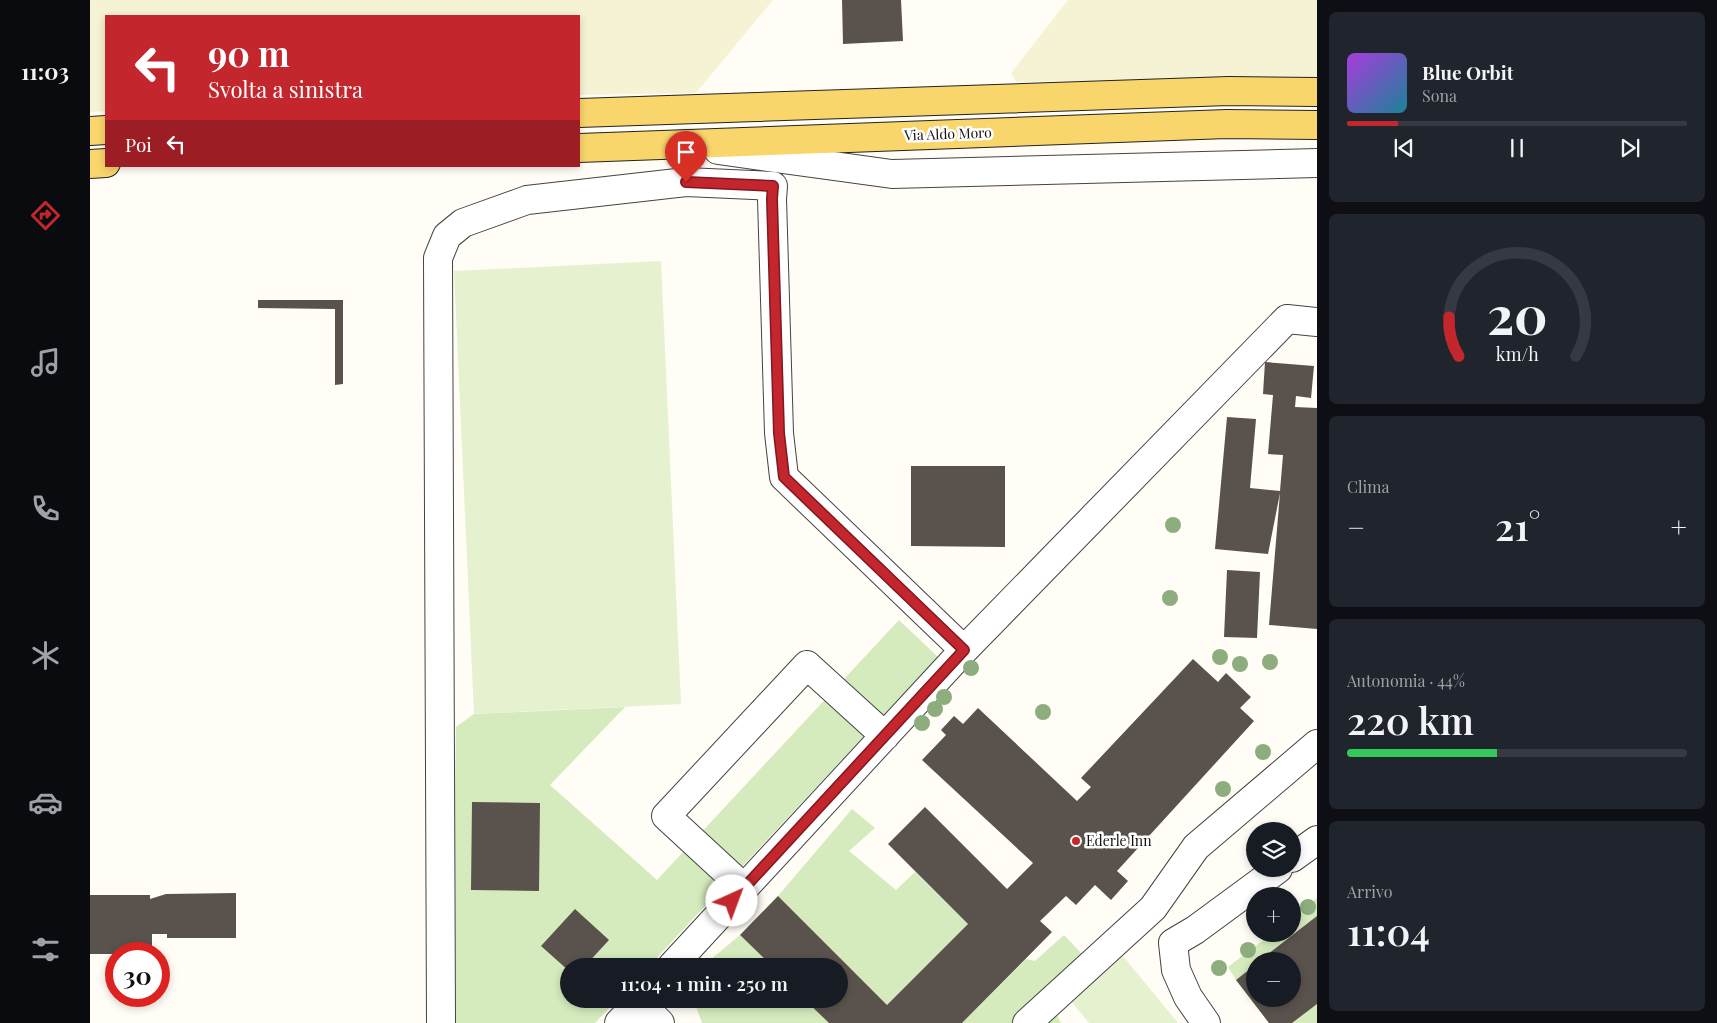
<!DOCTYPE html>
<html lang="it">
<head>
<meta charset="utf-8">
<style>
	body { margin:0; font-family:"Playfair Display",serif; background:#20242c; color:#f1f3f6; height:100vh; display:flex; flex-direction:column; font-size:19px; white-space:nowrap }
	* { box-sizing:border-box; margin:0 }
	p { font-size:16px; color:#9ea1a6 }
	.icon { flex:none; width:28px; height:28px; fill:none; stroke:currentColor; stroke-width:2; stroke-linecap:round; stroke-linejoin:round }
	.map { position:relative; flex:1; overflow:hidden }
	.details { display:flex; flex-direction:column; gap:12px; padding:12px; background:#0d0f14; width:400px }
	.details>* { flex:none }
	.hud { position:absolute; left:15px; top:15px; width:475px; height:152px; border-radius:0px; box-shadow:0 2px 8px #0003; background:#c4262e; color:#fff; overflow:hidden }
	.fabs { position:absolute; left:1156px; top:822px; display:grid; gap:10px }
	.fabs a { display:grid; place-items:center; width:55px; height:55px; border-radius:50%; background:#171b24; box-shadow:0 2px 8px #0003; font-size:25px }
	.speed { position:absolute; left:15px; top:942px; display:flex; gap:10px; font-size:25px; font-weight:700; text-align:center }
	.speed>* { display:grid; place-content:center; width:65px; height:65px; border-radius:50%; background:#171b24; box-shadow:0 2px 8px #0003; line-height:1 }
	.speed .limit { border:8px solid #d22; background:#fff; color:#111 }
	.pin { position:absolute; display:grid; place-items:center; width:42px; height:42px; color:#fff; margin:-51px -21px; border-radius:50% 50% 50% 0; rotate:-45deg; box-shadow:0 0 5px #0007 }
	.pin .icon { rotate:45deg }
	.me { position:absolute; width:55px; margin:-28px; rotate:43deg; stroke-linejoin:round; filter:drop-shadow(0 0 4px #0008) }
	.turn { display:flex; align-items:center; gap:18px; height:105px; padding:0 20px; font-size:22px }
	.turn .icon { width:65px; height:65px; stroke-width:2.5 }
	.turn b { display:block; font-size:35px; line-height:42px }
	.then { display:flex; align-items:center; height:48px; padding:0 20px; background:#0003; gap:10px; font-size:19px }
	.big { font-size:38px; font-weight:600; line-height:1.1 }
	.details .card { flex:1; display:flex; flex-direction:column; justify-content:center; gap:8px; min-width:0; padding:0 18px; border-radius:8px; background:#20242c }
	.details .dial { align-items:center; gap:0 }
	.dial svg { height:130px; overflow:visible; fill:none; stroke:#363941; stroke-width:7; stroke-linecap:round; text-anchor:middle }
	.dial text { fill:#f1f3f6; stroke:none }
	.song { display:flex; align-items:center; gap:15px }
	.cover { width:60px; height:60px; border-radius:8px; background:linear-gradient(135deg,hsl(280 70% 55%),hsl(190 70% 35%)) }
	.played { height:5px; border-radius:2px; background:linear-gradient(90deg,#c4262e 15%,#363941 15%) }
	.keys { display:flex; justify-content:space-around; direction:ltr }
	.heat { display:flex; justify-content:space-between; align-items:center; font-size:28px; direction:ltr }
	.charge { height:8px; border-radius:4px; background:linear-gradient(90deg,#34c759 44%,#363941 0) }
	.trip { position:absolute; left:470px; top:958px; width:288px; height:50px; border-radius:25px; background:#171b24; box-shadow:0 2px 8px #0003; font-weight:600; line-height:50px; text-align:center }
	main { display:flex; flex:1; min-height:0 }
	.tabs { display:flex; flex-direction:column; width:90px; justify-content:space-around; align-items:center; background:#090b0e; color:#9ea1a6 }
	.tabs .icon { width:35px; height:35px }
	.tabs .selected { color:#c4262e }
	.tabs b { font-size:22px; color:#f1f3f6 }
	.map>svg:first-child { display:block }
</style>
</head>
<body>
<main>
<nav class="tabs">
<b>11:03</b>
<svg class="icon selected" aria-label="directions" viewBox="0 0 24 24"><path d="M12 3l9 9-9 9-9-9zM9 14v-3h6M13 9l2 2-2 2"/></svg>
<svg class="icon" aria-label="music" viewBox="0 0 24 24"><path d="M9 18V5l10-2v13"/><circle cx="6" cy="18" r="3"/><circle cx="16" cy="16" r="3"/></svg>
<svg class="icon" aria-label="phone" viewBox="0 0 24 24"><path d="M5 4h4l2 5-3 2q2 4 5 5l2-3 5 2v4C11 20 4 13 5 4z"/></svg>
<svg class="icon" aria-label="climate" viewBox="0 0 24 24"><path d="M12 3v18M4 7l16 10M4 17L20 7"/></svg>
<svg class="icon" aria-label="car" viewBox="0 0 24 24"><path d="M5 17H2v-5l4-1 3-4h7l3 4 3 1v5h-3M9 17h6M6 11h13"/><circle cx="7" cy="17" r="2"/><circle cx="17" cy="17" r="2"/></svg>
<svg class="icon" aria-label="filters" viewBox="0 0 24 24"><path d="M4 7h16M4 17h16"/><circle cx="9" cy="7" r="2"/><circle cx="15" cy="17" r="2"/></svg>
</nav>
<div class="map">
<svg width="1227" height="1023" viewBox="0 0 1227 1023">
	<rect width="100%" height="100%" fill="#fffdf5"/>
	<!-- farmland -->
	<path fill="#f6f3d4" d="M0,0h683l-77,93 -117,2v-79h-473v95l-16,1z
		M978,0h249v78l-301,4 -5,-9z"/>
	<!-- green -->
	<path fill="#d5ebbd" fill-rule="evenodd" d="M809,620l39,37 -289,309h-80v33h49l-23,24h-144l5,-296 18,-13 151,-7 -75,78 107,95z
		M762,809l23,19 -26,23 47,39 19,-18 53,52 -81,81 -109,-109z
		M1227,898v125h-48l-33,-43 -8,-13 43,-33h21l1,-17zM1165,961h37v38h-37z
		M650,935l32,31h-69z
		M974,935l37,39 -45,39 5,10h-99l64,-64 9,2z
		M603,999h111l25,24h-127z"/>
	<!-- pitch -->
	<path fill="#e6f2cf" d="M571,261l20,443 -207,10 -20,-443z
		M1033,956l55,67h-89l-19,-23z"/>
	<!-- building -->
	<path fill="#5a524d" d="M752,0h59l2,41 -60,3z
		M168,300h85v84l-8,1v-76l-77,-1z
		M1175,362l49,4 -3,32 -15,-2 -1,11 22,1v221l-48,-4 11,-132 -12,61 -53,-5 12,-132 29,2 -6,69 30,3 3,-36 -15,-1 5,-59 -10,-1z
		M821,466h94v81l-94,-1z
		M1137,570l33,2 -3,66 -33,-1z
		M1103,659l25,23 8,-9 25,24 -11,11 14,13 -137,150 11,10 -17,19 -16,-15 -19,20 -10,-9 -26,25 12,11 -90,91h-133l-25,-24h35v-33h-67l-32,-31 38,-39 109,109 81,-81 -80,-80 37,-37 82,82 26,-26 -111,-103 24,-25 -5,-5 13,-14 9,8 15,-16 99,93 14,-14 -10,-9z
		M382,802l68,1 -1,88 -68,-1z
		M146,893v45h-69v-4h-15v20h-62v-59h60v4l16,-5z
		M485,909l34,31 -24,26h-16v5l-28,-25z
		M1227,916v88l-25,19h-23l-33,-43 19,-15v34h37v-38h-33z"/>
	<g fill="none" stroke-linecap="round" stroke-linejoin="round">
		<defs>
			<path id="minor" d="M628,150l174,24 425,-11
				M1202,858l25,-18
				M654,888l-78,-72 141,-151 78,71
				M582,966l292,-316 323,-331 30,3
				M549,1002l21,21
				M351,1023l-3,-765 9,-22 16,-13 64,-23 159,-18 87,4 -1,13 7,234 5,44 180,173
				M529,1023l23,-24
				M937,1023l126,-115 43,-61 121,-103
				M1116,1023l-18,-26 -12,-27 -3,-27 22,-13 83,-61"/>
			<path id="major" d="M489,113l650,-22 88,1
				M0,131l16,-1
				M489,148l648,-24 90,1
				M0,164l16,-1"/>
		</defs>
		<!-- minor casing -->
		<use href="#minor" stroke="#444" stroke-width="30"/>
		<!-- major casing -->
		<use href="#major" stroke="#222" stroke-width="30"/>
		<!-- minor -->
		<use href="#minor" stroke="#fff" stroke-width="28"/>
		<!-- major -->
		<use href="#major" stroke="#f9d66b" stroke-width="28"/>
	</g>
	<!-- trees -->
	<g fill="#8dad7f">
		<circle cx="1083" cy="525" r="8"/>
		<circle cx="1080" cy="598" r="8"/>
		<circle cx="1130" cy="657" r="8"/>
		<circle cx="1180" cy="662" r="8"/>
		<circle cx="1150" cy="664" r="8"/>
		<circle cx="881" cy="668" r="8"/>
		<circle cx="854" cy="697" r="8"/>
		<circle cx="845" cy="709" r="8"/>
		<circle cx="953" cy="712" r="8"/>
		<circle cx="832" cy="723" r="8"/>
		<circle cx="1173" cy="752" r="8"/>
		<circle cx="1133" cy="789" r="8"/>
		<circle cx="1218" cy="907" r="8"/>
		<circle cx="1158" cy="950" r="8"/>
		<circle cx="1129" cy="968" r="8"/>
	</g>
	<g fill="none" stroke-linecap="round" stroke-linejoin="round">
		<defs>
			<path id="route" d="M596,182l87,4 -1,13 7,234 5,44 180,173 -232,251"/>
		</defs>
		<!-- route casing -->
		<use href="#route" stroke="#7f191e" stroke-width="12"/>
		<!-- route -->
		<use href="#route" stroke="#c4262e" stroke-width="9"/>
	</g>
	<!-- markers -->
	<circle fill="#c4262e" stroke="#fff" stroke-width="2" cx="986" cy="841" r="5"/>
	<g text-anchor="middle" stroke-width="5" stroke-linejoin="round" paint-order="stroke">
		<!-- street labels -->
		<g font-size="14" fill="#111" stroke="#fff">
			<text transform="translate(858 134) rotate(-2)" y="5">Via Aldo Moro</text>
		</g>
		<!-- poi labels -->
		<g font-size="14" fill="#111" stroke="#fff" text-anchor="start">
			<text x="996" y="846">Ederle Inn</text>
		</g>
	</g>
</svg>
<div class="fabs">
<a><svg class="icon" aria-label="layers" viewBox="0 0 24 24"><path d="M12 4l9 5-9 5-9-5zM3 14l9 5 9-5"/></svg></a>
<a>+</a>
<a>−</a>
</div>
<div class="speed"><div class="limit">30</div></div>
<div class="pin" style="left:596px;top:182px;background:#d93025"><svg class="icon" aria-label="arrive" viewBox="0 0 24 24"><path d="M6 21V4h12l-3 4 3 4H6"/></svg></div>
<svg class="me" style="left:642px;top:901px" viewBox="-20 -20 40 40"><circle r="19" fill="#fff"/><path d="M0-13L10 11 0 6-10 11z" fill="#c4262e"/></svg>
<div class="trip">11:04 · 1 min · 250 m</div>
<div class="hud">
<div class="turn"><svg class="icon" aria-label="left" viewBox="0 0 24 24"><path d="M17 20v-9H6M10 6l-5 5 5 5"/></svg><div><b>90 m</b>Svolta a sinistra</div></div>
<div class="then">Poi<svg class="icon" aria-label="left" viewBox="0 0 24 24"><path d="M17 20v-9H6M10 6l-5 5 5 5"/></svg></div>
</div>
</div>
<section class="details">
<div class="card">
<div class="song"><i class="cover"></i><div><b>Blue Orbit</b><p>Sona</p></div></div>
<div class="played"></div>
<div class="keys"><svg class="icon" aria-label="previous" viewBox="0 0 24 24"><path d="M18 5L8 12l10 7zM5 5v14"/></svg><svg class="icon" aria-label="pause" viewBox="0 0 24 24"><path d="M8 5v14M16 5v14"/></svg><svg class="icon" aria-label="next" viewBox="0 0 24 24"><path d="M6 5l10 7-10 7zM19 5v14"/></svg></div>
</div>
<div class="card dial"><svg viewBox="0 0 100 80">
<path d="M14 69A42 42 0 1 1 86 69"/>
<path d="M14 69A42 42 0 0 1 8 45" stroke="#c4262e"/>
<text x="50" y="56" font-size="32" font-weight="700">20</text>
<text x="50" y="72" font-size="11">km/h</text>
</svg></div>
<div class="card"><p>Clima</p>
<div class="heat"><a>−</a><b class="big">21°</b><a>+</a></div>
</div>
<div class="card"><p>Autonomia · 44%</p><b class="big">220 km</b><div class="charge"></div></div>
<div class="card"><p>Arrivo</p><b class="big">11:04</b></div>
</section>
</main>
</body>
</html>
